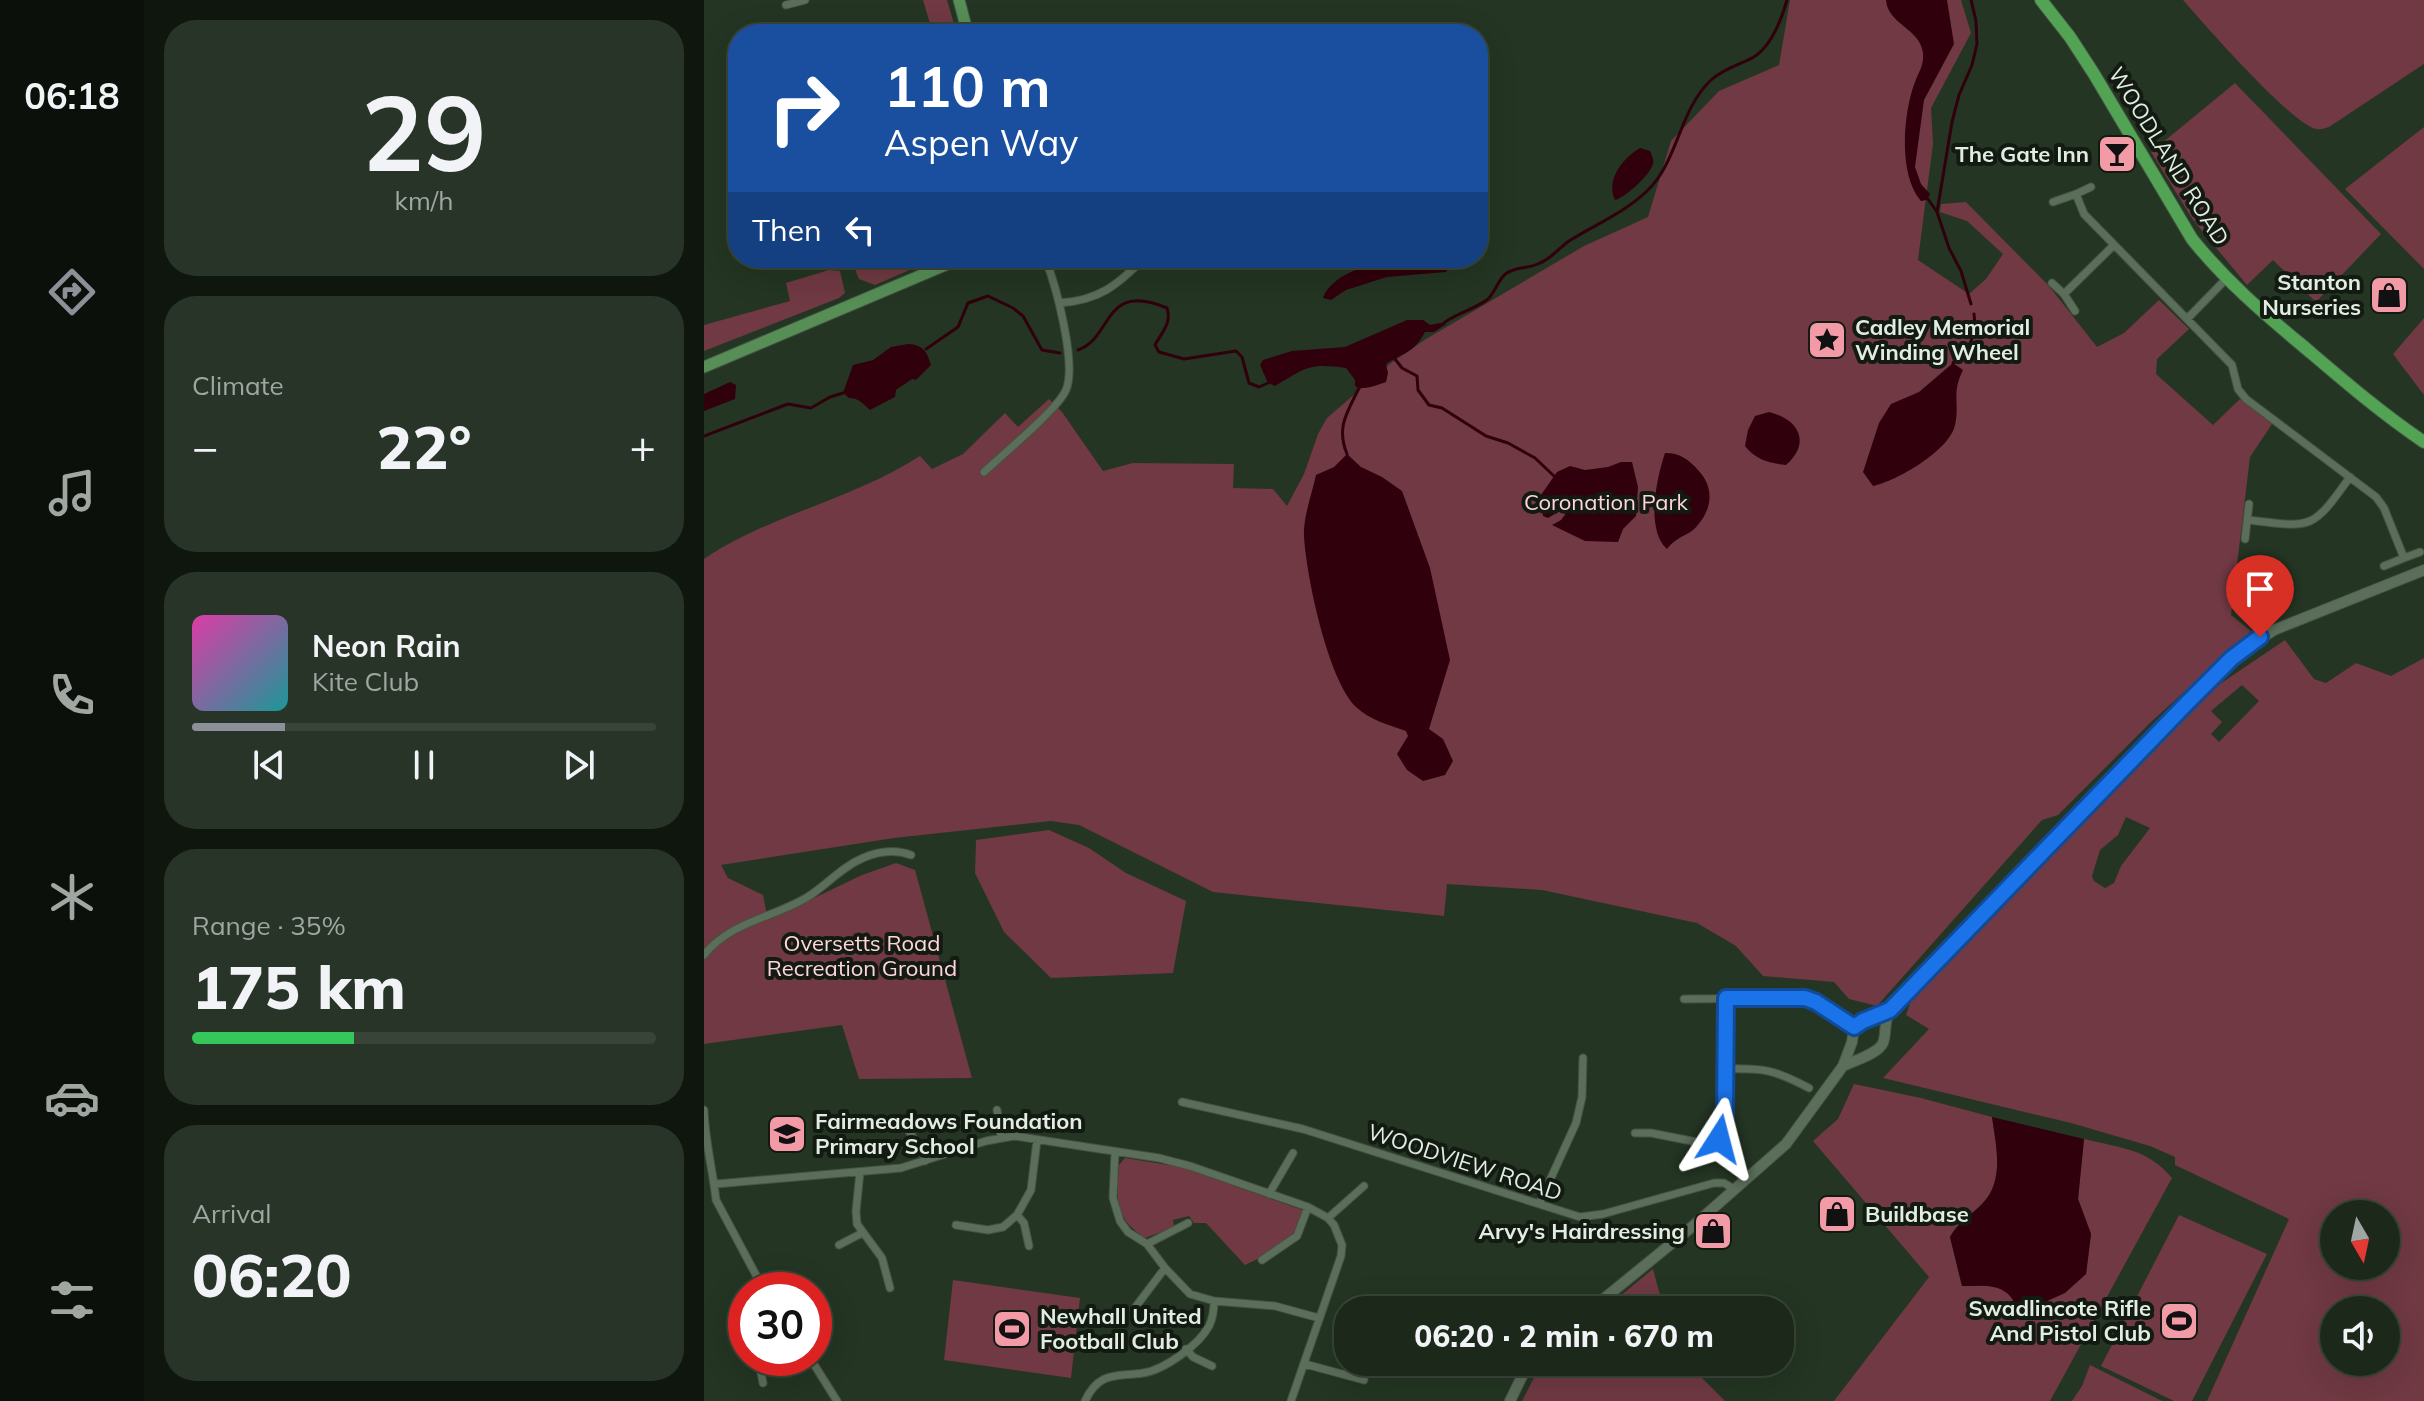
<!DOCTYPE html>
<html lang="en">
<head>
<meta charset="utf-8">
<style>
	body { margin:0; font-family:Mulish,sans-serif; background:#283427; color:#f1f3f6; height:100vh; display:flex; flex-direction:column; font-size:30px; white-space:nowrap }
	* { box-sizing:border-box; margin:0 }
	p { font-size:26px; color:#a0a6a2 }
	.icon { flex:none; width:44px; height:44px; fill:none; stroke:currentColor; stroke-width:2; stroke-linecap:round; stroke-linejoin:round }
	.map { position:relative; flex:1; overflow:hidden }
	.sheet { display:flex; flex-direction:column; gap:20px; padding:20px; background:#0f160e; width:560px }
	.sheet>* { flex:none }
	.banner { position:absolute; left:24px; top:24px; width:760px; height:244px; border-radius:32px; box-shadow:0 8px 32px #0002,0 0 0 2px #394439; background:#1a4fa0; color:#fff; overflow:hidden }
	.needle { width:52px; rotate:171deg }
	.controls { position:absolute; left:1616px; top:1200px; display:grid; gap:16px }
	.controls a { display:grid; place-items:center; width:80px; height:80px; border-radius:50%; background:#1b281a; box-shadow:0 8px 32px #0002,0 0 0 2px #394439; font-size:40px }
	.speed { position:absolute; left:24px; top:1272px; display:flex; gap:16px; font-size:40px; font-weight:700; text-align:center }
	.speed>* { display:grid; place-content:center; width:104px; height:104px; border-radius:50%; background:#1b281a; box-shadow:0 8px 32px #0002,0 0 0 2px #394439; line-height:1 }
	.speed .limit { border:12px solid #d22; background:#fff; color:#111 }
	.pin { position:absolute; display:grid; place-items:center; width:68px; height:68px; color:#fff; margin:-82px -34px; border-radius:50% 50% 50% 0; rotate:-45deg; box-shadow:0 0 8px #0007 }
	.pin .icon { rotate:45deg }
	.me { position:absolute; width:88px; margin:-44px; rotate:9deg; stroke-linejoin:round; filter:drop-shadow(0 0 6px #0008) }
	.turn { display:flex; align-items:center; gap:28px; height:168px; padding:0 24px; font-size:36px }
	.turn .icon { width:104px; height:104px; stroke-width:2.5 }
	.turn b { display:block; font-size:56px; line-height:68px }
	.then { display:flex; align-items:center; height:76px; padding:0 24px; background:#0003; gap:16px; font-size:30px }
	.big { font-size:60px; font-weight:800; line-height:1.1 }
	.sheet .widget { flex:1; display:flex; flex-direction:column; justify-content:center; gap:12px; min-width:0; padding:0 28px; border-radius:32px; background:#283427 }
	.sheet .dial { align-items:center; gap:0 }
	.dial b { font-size:104px; line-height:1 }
	.song { display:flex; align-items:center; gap:24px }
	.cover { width:96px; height:96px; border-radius:12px; background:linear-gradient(135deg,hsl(320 70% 55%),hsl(180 70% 35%)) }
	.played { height:8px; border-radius:4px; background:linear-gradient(90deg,#8c9099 20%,#394439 20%) }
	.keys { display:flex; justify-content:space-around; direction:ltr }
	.heat { display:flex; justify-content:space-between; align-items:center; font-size:44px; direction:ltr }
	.charge { height:12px; border-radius:6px; background:linear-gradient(90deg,#34c759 35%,#394439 0) }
	.trip { position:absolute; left:630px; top:1296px; width:460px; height:80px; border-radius:32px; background:#1b281a; box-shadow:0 8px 32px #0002,0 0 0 2px #394439; font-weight:800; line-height:80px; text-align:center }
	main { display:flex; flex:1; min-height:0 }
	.dock { display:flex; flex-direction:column; width:144px; justify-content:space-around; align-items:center; background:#0b100a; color:#a0a6a2 }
	.dock .icon { width:56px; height:56px }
	.dock .selected { color:#8c9099 }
	.dock b { font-size:36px; color:#f1f3f6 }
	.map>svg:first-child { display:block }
</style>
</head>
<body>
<main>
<nav class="dock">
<b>06:18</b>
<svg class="icon selected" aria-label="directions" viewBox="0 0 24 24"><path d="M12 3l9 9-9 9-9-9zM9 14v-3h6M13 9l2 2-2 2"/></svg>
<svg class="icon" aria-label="music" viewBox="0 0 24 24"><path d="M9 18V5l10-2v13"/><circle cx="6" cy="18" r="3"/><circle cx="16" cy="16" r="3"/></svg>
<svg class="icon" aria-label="phone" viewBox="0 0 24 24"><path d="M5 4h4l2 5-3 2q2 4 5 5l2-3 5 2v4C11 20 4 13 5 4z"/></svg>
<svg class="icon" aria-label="climate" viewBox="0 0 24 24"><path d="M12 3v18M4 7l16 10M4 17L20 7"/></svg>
<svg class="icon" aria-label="car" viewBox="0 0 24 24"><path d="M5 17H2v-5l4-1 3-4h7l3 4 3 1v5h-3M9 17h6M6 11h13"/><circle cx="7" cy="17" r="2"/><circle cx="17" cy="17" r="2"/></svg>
<svg class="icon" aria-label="filters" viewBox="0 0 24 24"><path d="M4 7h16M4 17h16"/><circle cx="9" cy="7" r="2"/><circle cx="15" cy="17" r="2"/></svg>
</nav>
<section class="sheet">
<div class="widget dial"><b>29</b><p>km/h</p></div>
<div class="widget"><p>Climate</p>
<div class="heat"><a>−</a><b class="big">22°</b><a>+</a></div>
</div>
<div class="widget">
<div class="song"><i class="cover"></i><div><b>Neon Rain</b><p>Kite Club</p></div></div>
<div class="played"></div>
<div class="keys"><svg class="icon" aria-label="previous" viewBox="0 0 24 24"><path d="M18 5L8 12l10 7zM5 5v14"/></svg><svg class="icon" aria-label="pause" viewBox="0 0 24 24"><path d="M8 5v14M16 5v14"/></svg><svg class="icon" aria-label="next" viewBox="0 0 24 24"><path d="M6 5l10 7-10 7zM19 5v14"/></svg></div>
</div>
<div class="widget"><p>Range · 35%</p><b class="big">175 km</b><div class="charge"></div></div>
<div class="widget"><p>Arrival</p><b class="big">06:20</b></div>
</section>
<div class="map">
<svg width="1720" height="1401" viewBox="0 0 1720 1401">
	<rect width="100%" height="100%" fill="#243523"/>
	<!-- green -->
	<path fill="#703943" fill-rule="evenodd" d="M219,0h24l10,34h-24z
		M1086,0h171l10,33 -40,75 2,36 -15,116 51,34 17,-15 17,-25 -36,-33 -27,-9 1,-8 25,-2 83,84 48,61 27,-14 35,-33 30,29 -32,30 -1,15 57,51 27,-26 32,25 -22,33 -19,158 20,16 -100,91 -93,93 -16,5 -165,186 -28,-7 -15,-17 -71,-6 -27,-30 -39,-23 -155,-33 -95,-6 -3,32 -231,-24 -134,-67 -28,-4 -157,17 -173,27 7,13 35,17 5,25 94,-45 34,-12 19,7 57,208 -113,1 -17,-54 -138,19v-485c64,-44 148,-59 216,-103l12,13 31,-15 42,-41 13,14 31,-28 13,13 41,59 30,-8 101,1 -1,24 40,1 14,17 17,-32 14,-40 9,-16 64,-55 35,-24 158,-93 64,-29 23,-76 48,-50 60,-26z
		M1479,0h241v64l-95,63c-4,1 -8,3 -12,2 -24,-3 -114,-106 -134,-129z
		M1531,83l146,151 -65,68 -43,-42 -26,25 -54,-65 -42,-68z
		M1720,127v142l-79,-80z
		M152,258h27l11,8 20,-8h23l-62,27 -16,-6 -3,-7z
		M125,270l11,1 5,22 -6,5 -135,53v-26l86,-24 -4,-18z
		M1720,318v77l-31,-41z
		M1581,640l29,39 12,4 30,-20 35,13 33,-18v743h-217l82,-182 -114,-54v-8l-25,-11 -79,-23 -188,-45 46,-49 -23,-14 6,-17 299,-308zM1538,685l17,16 -40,41 -8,-8 11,-12 -11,-11zM1422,817l24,11 -29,38 -7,17 -9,5 -11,-7 -2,-5 8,-26 18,-15zM1630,1214h52v52h-52zM1630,1310h52v52h-52z
		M345,830l40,18 37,25 60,28 -13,72 -122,5 -47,-46 -29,-59 1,-33z
		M1150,1084l67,14 71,19c4,29 13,64 -10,87 -12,12 -24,18 -32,33l12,49h32l16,7 76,-19 5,-40 -13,-35 6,-60c36,9 63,9 88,39l-122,223h-216l95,-124 -116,-136 25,-22z
		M421,1158l56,9 124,44c-12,32 -31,40 -60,54l-39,-42h-12l-5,-7 -16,4 1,7 -29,11c-32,-21 -28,-39 -26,-73z
		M1475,1215l88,39 -75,147h-18l-73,-35z
		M949,1269l11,41h-61z
		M249,1280l127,18 -9,80 -127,-18z
		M838,1362h144l39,39h-203z
		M1386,1365l72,36h-90l10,-15z"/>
	<!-- water -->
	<path fill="#30000c" d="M1182,0h61l7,44 -30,56 -9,67 6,17 9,10 -3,6 -6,1c-23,-26 -18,-88 -6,-119 4,-11 9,-16 8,-29 -3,-25 -35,-28 -37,-53z
		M936,148l10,3c2,4 4,9 3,13 -2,10 -28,34 -38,36 -10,-20 9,-43 25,-52z
		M682,258l68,2 -8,12 -59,5 -41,13 -15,10 -8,-2c8,-23 42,-31 63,-40z
		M703,320h16l7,5 15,-3 1,2 -12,8h-9c-11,21 -22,21 -39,32l2,9 -2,9c-9,3 -22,9 -31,4v-6l-9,-12c-37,-5 -39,-1 -71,18l-7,-3 -8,-18 3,-5 29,-9 53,-4z
		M204,344c15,1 19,7 23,21l-15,15 -4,-1 -16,11 -1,7 -25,13c-7,-6 -11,-12 -21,-12l-6,-5 10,-28 20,-5 18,-13z
		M1249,363l10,7c-12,24 -3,33 -8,55 -5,25 -58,56 -82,61l-10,-14 16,-49 12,-19 28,-12z
		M26,382l6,3 -1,14 -31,12v-17z
		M1065,412c29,7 43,30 17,53 -17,-2 -30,-5 -41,-19l3,-16 7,-14z
		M961,453c15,0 23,6 33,17 16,17 15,38 -1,56 -8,10 -19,9 -30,23 -22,-20 -10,-72 -2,-96z
		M643,454l14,13 21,10 20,14 28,77 20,92 -21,69 14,10 10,22 -8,14 -22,6 -16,-11 -10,-16 11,-18 -2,-5c-17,-6 -36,-11 -50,-24 -28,-27 -50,-132 -52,-171 -1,-19 8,-42 12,-61l18,-8z
		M917,462h11l6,25 -2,29 -13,13 -5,13 -33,-1 -33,-16 9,-5 12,-16 -6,-3 -7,10 -12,7 -5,-2 -2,-21 16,-23 13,-6 15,4 23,-3z
		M1288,1117l92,22 -6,60 13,35 -5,40 -21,19 -20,9 -15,3 -16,-3c-10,-20 -33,-16 -52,-16l-12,-49c8,-15 21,-21 32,-33 23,-23 14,-58 10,-87z"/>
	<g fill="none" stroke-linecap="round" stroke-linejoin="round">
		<!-- stream -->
		<path stroke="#30000c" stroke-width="3" d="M1224,199l9,13
			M1267,304l-10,-33 -12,-23 -12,-36 15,-90 7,-27 13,-30 5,-21 -1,-23 -5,-21
			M741,322c13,-9 32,-14 43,-23 9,-9 11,-24 23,-28 9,-4 20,-3 29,-8 12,-5 19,-15 29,-22 27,-17 55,-28 78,-50 31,-29 32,-81 64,-111 11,-10 24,-14 37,-20 22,-9 33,-39 39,-60
			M222,349l32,-22 10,-24 20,-7 25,12 10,8 19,34 18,3
			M374,350c36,-13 24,-69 89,-42 5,15 -5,24 -12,37l4,7 25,7 52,-8 6,6 7,26 10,4 9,-4
			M691,359l7,9 15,8 1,14 11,15 13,3 44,28 22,7 27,15 19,18
			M1249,363c16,-14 24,-26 21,-49
			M0,436l84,-32 23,4 19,-11 13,-4
			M643,454c-11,-27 0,-41 12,-66"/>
		<defs>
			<path id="street" d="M82,5l19,-5
				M774,93l2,-1
				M1387,187l-15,7 8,20 148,151 6,24 8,10 130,98 8,11 20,50 -20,8
				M1349,202l23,-8
				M1348,283l12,11 11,17
				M1360,294l50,-49
				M355,303c39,-2 59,-18 85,-45
				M1483,319l39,-40
				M280,472c18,-17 74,-63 82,-82 11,-26 -10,-105 -21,-132
				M1544,520c65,8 64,10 102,-43
				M1541,539l4,-35
				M1700,558l16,-6
				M0,955c26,-33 68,-37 102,-57 20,-12 35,-31 57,-40 16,-7 31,-9 48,-3
				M980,999l121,-1 11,4 38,25
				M1022,1069c39,-1 49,1 83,19
				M478,1102l121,27 277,88 23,-3 111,-31h10l10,6
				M0,1110c1,31 9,61 12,90l48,90
				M293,1110l4,27
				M199,1123l19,27 3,11
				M931,1133h16l61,12c22,-19 14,-116 14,-147
				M411,1152l-2,46 7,23 8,11 19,12 18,24 25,26 24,7 61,5 44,12
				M156,1172l-4,39 1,13 25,34 8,30
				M12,1184l185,-16 85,-27 28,-5 145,22 31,8 118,41 20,11 6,7 8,20 -1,11 -50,145
				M565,1194l24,-41
				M836,1202l36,-79 6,-26 1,-39
				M313,1215l7,8 5,23
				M624,1218l36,-32
				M252,1225l32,5 15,-3 14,-12 14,-25 6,-50
				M443,1244l41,-21
				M135,1245l23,-12
				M558,1260l35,-24 11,-29
				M430,1309l31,-41
				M482,1349l7,8 19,9
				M106,1358l27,43
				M601,1364l59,16
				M59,1383l-3,-16 41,-9
				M381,1401c14,-30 31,-24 58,-28 21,-3 56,-28 66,-47 4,-8 5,-16 5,-25"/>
			<path id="secondary" d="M1139,1066c10,-5 35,-12 40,-23 4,-11 0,-19 7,-33l196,-204 146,-148 42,-28 150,-60
				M886,1310l103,-84 93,-82 57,-78 9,-24 2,-15 9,-6 26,-10
				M806,1401l19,-39"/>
			<path id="primary" d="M255,0l9,34
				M0,367l258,-109"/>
			<path id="highway" d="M1337,0l29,37 24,37 98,165c33,41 71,74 111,107 40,34 78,67 121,96"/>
		</defs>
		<!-- street casing -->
		<use href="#street" stroke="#445243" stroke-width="9"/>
		<!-- secondary casing -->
		<use href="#secondary" stroke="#445243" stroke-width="12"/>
		<!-- primary casing -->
		<use href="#primary" stroke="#445243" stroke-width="13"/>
		<!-- highway casing -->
		<use href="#highway" stroke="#445243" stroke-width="14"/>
		<!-- street -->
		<use href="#street" stroke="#5b6e5a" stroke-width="7"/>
		<!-- secondary -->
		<use href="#secondary" stroke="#5b6e5a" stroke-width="10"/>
		<!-- primary -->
		<use href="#primary" stroke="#568e56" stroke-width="11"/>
		<!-- highway -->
		<use href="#highway" stroke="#53a354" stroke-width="12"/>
	</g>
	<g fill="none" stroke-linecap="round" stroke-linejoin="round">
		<defs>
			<path id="route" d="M1015,1139l6,-24 1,-117h79l11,4 38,25 9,-6 27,-11 297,-307 45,-45 28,-21"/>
		</defs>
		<!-- route casing -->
		<use href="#route" stroke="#114b97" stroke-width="20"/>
		<!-- route -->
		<use href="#route" stroke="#1a73e8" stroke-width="14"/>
	</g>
	<!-- icons -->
	<defs>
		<symbol id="bar-square" viewBox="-11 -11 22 22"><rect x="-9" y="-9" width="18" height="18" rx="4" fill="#f39aa7" stroke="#121a12"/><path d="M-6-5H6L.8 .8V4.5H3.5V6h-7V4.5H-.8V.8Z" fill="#111"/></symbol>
		<symbol id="shop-square" viewBox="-11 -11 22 22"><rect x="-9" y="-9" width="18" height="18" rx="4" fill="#f39aa7" stroke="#121a12"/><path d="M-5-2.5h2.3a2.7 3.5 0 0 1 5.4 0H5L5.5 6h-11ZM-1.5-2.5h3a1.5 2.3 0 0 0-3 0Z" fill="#111"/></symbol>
		<symbol id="sight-square" viewBox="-11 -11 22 22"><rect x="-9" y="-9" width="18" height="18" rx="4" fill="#f39aa7" stroke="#121a12"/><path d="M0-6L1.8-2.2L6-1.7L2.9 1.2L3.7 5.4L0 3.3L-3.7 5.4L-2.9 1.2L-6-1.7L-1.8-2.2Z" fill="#111"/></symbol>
		<symbol id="school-square" viewBox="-11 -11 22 22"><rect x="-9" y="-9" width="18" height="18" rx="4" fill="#f39aa7" stroke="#121a12"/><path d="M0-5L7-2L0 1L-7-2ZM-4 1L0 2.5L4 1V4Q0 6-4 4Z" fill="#111"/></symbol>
		<symbol id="stadium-square" viewBox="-11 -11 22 22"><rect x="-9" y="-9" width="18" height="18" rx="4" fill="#f39aa7" stroke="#121a12"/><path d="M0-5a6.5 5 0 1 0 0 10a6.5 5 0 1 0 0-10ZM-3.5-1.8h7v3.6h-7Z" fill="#111"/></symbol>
	</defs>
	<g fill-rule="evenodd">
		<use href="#bar-square" x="1391" y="132" width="44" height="44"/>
		<use href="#shop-square" x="1663" y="273" width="44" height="44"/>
		<use href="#sight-square" x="1101" y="318" width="44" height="44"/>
		<use href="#school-square" x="61" y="1112" width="44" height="44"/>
		<use href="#shop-square" x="1111" y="1192" width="44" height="44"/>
		<use href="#shop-square" x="987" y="1209" width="44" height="44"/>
		<use href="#stadium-square" x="1453" y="1299" width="44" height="44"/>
		<use href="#stadium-square" x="286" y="1307" width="44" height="44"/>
	</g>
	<g text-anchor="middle" stroke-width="8" stroke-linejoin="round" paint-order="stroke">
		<!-- poi labels -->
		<g font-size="22" font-weight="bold" fill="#e2ede1" stroke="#121a12" text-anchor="end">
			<text x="1385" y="162">The Gate Inn</text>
			<text x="1657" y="290">Stanton<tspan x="1657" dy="25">Nurseries</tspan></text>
			<text x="1151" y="335" text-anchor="start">Cadley Memorial<tspan x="1151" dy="25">Winding Wheel</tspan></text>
			<text x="111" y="1129" text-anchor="start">Fairmeadows Foundation<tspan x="111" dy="25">Primary School</tspan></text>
			<text x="1161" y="1222" text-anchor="start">Buildbase</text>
			<text x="981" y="1239">Arvy's Hairdressing</text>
			<text x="1447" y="1316">Swadlincote Rifle<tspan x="1447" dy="25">And Pistol Club</tspan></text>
			<text x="336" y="1324" text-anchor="start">Newhall United<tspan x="336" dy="25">Football Club</tspan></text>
		</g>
		<!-- street labels -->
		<g font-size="22" fill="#e2ede1" stroke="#121a12">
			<text transform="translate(1465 156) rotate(58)" y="8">WOODLAND ROAD</text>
			<text transform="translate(761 1162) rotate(18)" y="8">WOODVIEW ROAD</text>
		</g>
		<!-- park labels -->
		<g font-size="22" fill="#fed5da" stroke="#121a12">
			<text x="902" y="510">Coronation Park</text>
			<text x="158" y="951">Oversetts Road<tspan x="158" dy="25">Recreation Ground</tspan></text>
		</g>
	</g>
</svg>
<div class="controls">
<a><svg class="needle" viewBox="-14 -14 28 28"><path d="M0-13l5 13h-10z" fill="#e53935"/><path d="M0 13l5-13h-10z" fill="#a0a6a2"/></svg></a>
<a><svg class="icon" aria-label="sound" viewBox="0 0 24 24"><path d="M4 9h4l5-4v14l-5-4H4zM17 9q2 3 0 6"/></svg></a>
</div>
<div class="speed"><div class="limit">30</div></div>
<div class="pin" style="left:1556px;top:637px;background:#d93025"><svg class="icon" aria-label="arrive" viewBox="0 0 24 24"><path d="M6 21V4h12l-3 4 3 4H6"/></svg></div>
<svg class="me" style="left:1015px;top:1139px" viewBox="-20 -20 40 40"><path d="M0-17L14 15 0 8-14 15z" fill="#1a73e8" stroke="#fff" stroke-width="4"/></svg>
<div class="trip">06:20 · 2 min · 670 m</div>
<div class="banner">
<div class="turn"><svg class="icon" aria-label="right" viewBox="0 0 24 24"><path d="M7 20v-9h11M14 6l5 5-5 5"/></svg><div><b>110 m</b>Aspen Way</div></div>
<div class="then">Then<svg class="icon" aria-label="left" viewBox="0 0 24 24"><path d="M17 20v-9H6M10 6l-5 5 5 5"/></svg></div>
</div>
</div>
</main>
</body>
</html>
